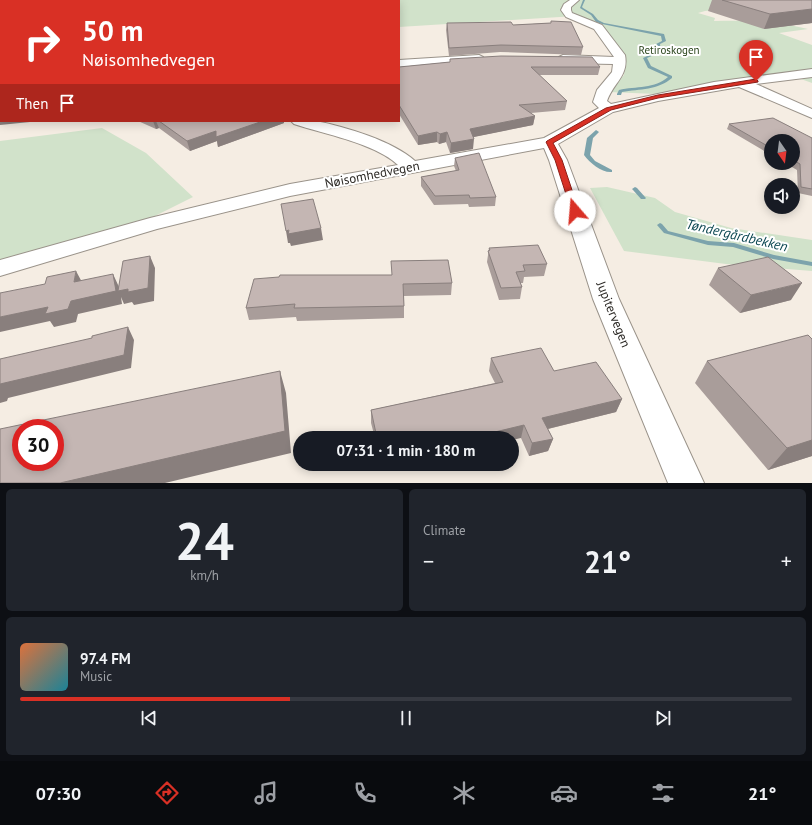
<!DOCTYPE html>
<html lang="en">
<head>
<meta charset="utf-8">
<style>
	body { margin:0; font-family:"PT Sans",sans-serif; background:#20242c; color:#f1f3f6; height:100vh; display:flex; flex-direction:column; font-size:15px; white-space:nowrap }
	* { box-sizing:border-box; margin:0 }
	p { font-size:13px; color:#9ea1a6 }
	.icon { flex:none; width:22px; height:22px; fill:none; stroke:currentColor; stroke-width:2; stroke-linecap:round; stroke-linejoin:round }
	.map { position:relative; height:483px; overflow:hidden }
	.drawer { display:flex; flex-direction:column; gap:6px; padding:6px; background:#0d0f14; flex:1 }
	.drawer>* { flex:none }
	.guide { position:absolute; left:0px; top:0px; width:400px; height:122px; box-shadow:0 2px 10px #0003; background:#d93025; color:#fff; overflow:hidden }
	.needle { width:26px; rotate:166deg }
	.buttons { position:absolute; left:764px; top:134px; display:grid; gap:8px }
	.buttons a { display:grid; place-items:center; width:36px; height:36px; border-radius:50%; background:#171b24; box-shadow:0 2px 10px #0003; font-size:20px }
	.speed { position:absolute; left:12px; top:419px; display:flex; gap:8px; font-size:20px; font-weight:700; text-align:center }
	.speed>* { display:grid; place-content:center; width:52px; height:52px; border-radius:50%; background:#171b24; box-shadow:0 2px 10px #0003; line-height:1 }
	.speed .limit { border:6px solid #d22; background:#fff; color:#111 }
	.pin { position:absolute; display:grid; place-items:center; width:34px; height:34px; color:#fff; margin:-41px -17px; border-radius:50% 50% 50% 0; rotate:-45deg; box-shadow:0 0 4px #0007 }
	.pin .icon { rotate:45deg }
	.me { position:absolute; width:44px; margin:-22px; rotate:342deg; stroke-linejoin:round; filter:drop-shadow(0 0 3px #0008) }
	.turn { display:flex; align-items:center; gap:14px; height:84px; padding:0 16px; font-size:18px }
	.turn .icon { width:52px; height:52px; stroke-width:2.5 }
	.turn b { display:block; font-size:28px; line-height:34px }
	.then { display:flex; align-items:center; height:38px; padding:0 16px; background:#0003; gap:8px; font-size:15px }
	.big { font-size:30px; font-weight:700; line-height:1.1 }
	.drawer .tile { flex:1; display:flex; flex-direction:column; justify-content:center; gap:6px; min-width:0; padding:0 14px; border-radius:6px; background:#20242c }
	.drawer .dial { align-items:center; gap:0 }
	.dial b { font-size:52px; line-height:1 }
	.song { display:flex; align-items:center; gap:12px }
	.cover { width:48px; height:48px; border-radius:6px; background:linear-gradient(135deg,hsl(20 70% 55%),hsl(190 70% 35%)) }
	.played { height:4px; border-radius:2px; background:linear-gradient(90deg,#d93025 35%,#363941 35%) }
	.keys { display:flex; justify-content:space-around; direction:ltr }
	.heat { display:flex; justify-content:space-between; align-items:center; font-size:22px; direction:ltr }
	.drawer .tiles { flex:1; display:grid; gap:6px; grid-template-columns:1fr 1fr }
	.tile:last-child { grid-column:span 2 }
	.trip { position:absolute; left:293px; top:431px; width:226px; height:40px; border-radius:20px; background:#171b24; box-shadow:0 2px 10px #0003; font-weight:700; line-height:40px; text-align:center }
	.menu { display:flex; height:64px; justify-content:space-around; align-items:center; background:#090b0e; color:#9ea1a6 }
	.menu .icon { width:28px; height:28px }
	.menu .on { color:#d93025 }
	.menu b { font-size:18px; color:#f1f3f6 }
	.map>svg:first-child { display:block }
</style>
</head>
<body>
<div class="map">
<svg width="812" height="483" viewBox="0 0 812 483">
	<rect width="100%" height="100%" fill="#f5ede3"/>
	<!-- green -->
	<path fill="#d1e2ca" d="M181,0h631l-107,11 -7,2 17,5 -1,3c32,-1 63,0 94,8l-29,4 33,12v38l-25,-9 -131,20 -47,-2 15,-17 2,-14 -2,-6 -22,-29 -26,-10 -177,11v-26z
		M102,128l44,25 47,44 -44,22 -149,42v-120z
		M607,187l48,11 20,14 56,16 81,12v31l-86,-7 -102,-13 -34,-63z"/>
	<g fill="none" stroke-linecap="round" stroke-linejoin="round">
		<!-- stream -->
		<path fill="#7ca3ac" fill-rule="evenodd" d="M583,0h2l-3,7 1,1 10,6 5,6 6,3 60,11 2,7 -6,3 1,8 -14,6 4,8 21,10v2c-14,12 -32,11 -50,14l-1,3h-4v-1l2,-4c17,-4 36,-1 49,-13l-20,-9 -5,-10 15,-7 -2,-7 6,-3 -1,-5 -59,-12 -6,-2 -5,-7 -11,-7z
			M596,130l3,2 -6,6 -3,17 5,6 17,9v2c-10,1 -22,-9 -28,-17l3,-17z
			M635,187l2,1 8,9 1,1 -1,1h-4l-8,-9 -1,-1z
			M660,223l2,1 6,7 40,10 26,2 40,12 38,7v4l-39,-7 -40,-12 -25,-2 -44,-12 -7,-8z"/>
		<defs>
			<path id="minor" d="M570,0h9l-8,7v3l1,3 30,12 23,30c4,21 -12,28 -18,46l4,3 103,-22 98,-13v8l-56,7 56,25v9l-73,-31 -81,14 -45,11 -55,32 9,16 52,139 85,184h-36l-75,-184 -44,-139 -5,-12 -254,48 -133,33 -157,47v-16l150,-42 140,-34 108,-19c-23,-22 -75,-31 -104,-41l-3,-3c8,0 17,-1 25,0 30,6 77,20 99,40l129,-23 55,-30 -6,-6 4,-12 15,-18 1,-8 -50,-1 -4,-2 -2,-2 2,-2 4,-2 51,2 -20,-28 -28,-12 -5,-7 3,-6z
				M479,55l4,2 2,2 -2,2 -84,7v-8z"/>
		</defs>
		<!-- minor casing -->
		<use href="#minor" stroke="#9a938a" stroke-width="2"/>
		<!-- minor -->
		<use href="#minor" fill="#fff" fill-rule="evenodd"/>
	</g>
	<!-- wall -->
	<path fill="#a99d9a" d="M712,0h100v23l-48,6 -56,-18z
		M551,21l32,26 -2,8 -81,-3 -51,4 -3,-26 1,-7 66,2 38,-2z
		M450,59l150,8 -2,8h-59l28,26 -2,9 -34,3 4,3 -2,9 -60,12v12l-23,4 -4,-11 -7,2 -2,-2 -19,3 -19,-31v-47l51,-5z
		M138,121h146v2l-66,24 -1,-6 -27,10 -31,-23 -3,1z
		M729,124l83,14v58l-14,-3 -1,-23 -12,-7h8v-22h-22v14l-44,-26z
		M455,158l41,39 -1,9 -26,1 -1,-3 -34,1 -13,-19v-9l35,-6 -2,-5z
		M489,248l58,16 -3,12 -20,1 -1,6h-3l2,4 -2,12 -21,1 -12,-38z
		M718,268l73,32 -51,13 -31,-28z
		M279,277l173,6 -1,12 -47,1v22l-107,3 -1,-4 -47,3 -3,-12z
		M812,339v117l-44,14 -73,-87 12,-22z
		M491,358l63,13 68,28 -6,13 -68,17 5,10 -5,12 -19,5 -8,-18h-146l-4,-15v-13l124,-27 -6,-12z"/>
	<!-- shaded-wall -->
	<path fill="#897f7d" d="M812,9v14l-48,6 6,-15z
		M0,86h1v6l-1,-2z
		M0,115h1v6h39l-40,4z
		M535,116l-2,9 -64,13 1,-9z
		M153,121h3l3,7 -3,1z
		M263,121h21v2l-66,24 -1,-6 -27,10 -3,-10 29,-10z
		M437,132v10l-19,3v-9z
		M447,132l-1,10 -7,2 1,-10z
		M474,139l-1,10 -23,4 1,-10z
		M321,228l2,12 -32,6 -1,-3h-2l-2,-12z
		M150,256l5,12 -1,33 -20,4 -2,-3 -8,2 -3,-7 1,7 -44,10 -2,8 -22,5 -4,-6 -50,11v-15l71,-16 42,-27 6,13z
		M76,271l7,13 -9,-2z
		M802,283l-11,17 -51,13 11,-18z
		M128,327l6,13 -3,28 -123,30 -1,3 -7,2v-19z
		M280,371l6,22 5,60 -126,30h-105z
		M622,399l-6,13 -77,19 3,-13z
		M524,425l-3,13 -9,2v-2h-42z
		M553,439l-5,12 -19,5 3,-13z
		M812,440v16l-44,14 19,-22z
		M382,464h30l-30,7z"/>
	<!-- building -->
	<path fill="#c4b6b3" stroke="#897f7d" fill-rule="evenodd" d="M722,0h90v9l-42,5z
		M551,21l20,1 12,25 -82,-2 -52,3 -2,-25 64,-1 2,3 38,-2z
		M0,56h1v30h-1z
		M501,56l91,1 8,10h-69l36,34 -48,4 16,11 -65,13 4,10 -23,4 -4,-11 -7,2 -3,-2 -19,4 -19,-31v-38l51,-5v-3z
		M1,96v19h-1v-17z
		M773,118l39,20v51l-11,-2 -1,-23 -7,-4v-19h-22v7l-42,-24z
		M159,121h104l-47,16v-6l-29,10z
		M479,153l17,44 -26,1 -1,-3 -34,1 -14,-19 38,-7 -4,-12z
		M313,199l8,29 -33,6 1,-4 -3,1 -5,-27z
		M538,245l9,19 -24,1 2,6 -9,1 6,15 -21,1 -13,-37 2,-1 -1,-2z
		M150,256l-2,32 -20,4v-3l-10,2 5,-30z
		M768,257l34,26 -51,12 -33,-27z
		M448,260l4,23 -49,1 1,22 -110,2 1,-4 -49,4 8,-29 25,-2 1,-2h112l-1,-14z
		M76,271l-2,11 39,-8 3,17 -45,10 -3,8 -23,5 3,-7 -48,10v-24l45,-9 2,-7z
		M128,327l-4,28 -124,29v-25l92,-21v-2z
		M808,335l4,4v101l-25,8 -80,-87z
		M541,348l13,23 42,-9 26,37 -80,19 11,21 -21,4 -8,-18 -54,13h-93l-6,-28 132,-28 -12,-24z
		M280,371l5,60 -225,52h-60v-54zM21,428h34v34h-34z"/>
	<!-- route -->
	<path fill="#d93025" stroke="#8d1f18" d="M756,79l2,2v1l-100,16 -47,12 -58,33 9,17 17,51 -1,2h-6l-17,-53 -9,-18 1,-1 59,-33 52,-13z"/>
	<g text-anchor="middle" stroke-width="4" stroke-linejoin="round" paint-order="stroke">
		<!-- far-park labels -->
		<g font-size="11" fill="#2b451c" stroke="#fff">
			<text x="669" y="54">Retiroskogen</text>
		</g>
		<!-- street labels -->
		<g font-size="13" fill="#2d2a26" stroke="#fff">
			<text transform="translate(372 174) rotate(-11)" y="5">Nøisomhedvegen</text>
			<text transform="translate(614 314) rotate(68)" y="5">Jupitervegen</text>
		</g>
		<!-- water labels -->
		<g font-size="14" font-style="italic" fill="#0b4651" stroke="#fff">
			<text transform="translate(737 235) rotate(13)" y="5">Tøndergårdbekken</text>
		</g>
	</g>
</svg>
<div class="buttons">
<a><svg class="needle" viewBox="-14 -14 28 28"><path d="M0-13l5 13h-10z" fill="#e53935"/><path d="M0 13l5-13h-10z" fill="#9ea1a6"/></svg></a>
<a><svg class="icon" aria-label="sound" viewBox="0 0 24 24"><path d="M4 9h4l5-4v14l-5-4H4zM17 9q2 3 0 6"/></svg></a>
</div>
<div class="speed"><div class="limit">30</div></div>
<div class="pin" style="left:756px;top:81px;background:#d93025"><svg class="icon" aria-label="arrive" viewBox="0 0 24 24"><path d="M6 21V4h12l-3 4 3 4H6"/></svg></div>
<svg class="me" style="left:575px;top:211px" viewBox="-20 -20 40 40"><circle r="19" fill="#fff"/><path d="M0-13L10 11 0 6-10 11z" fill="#d93025"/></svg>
<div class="trip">07:31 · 1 min · 180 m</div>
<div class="guide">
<div class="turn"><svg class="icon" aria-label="right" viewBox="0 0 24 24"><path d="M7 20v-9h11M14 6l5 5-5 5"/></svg><div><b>50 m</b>Nøisomhedvegen</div></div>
<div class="then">Then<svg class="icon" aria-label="arrive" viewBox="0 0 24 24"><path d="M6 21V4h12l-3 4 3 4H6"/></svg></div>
</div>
</div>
<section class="drawer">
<div class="tiles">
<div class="tile dial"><b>24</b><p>km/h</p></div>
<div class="tile"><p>Climate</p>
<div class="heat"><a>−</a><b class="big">21°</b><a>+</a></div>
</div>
<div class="tile">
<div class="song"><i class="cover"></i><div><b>97.4 FM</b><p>Music</p></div></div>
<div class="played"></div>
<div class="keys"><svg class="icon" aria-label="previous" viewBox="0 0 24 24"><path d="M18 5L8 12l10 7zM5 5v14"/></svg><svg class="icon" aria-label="pause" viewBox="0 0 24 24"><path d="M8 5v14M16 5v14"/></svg><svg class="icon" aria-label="next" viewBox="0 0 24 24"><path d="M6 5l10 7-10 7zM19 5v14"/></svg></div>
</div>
</div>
</section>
<nav class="menu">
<b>07:30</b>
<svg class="icon on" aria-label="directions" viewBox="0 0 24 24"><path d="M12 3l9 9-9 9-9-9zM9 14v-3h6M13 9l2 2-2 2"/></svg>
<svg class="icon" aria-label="music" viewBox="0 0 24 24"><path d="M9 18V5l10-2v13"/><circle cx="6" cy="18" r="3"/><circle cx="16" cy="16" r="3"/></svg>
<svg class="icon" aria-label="phone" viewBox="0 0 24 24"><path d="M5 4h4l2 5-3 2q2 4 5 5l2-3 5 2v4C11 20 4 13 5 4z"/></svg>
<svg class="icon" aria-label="climate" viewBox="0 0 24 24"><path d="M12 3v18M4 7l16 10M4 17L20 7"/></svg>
<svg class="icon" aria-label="car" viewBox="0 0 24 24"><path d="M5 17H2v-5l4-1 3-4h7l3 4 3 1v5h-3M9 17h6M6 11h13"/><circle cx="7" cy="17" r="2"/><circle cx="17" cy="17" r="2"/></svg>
<svg class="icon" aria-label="filters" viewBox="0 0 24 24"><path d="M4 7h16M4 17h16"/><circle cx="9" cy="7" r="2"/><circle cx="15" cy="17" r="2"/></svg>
<b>21°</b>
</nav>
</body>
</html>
